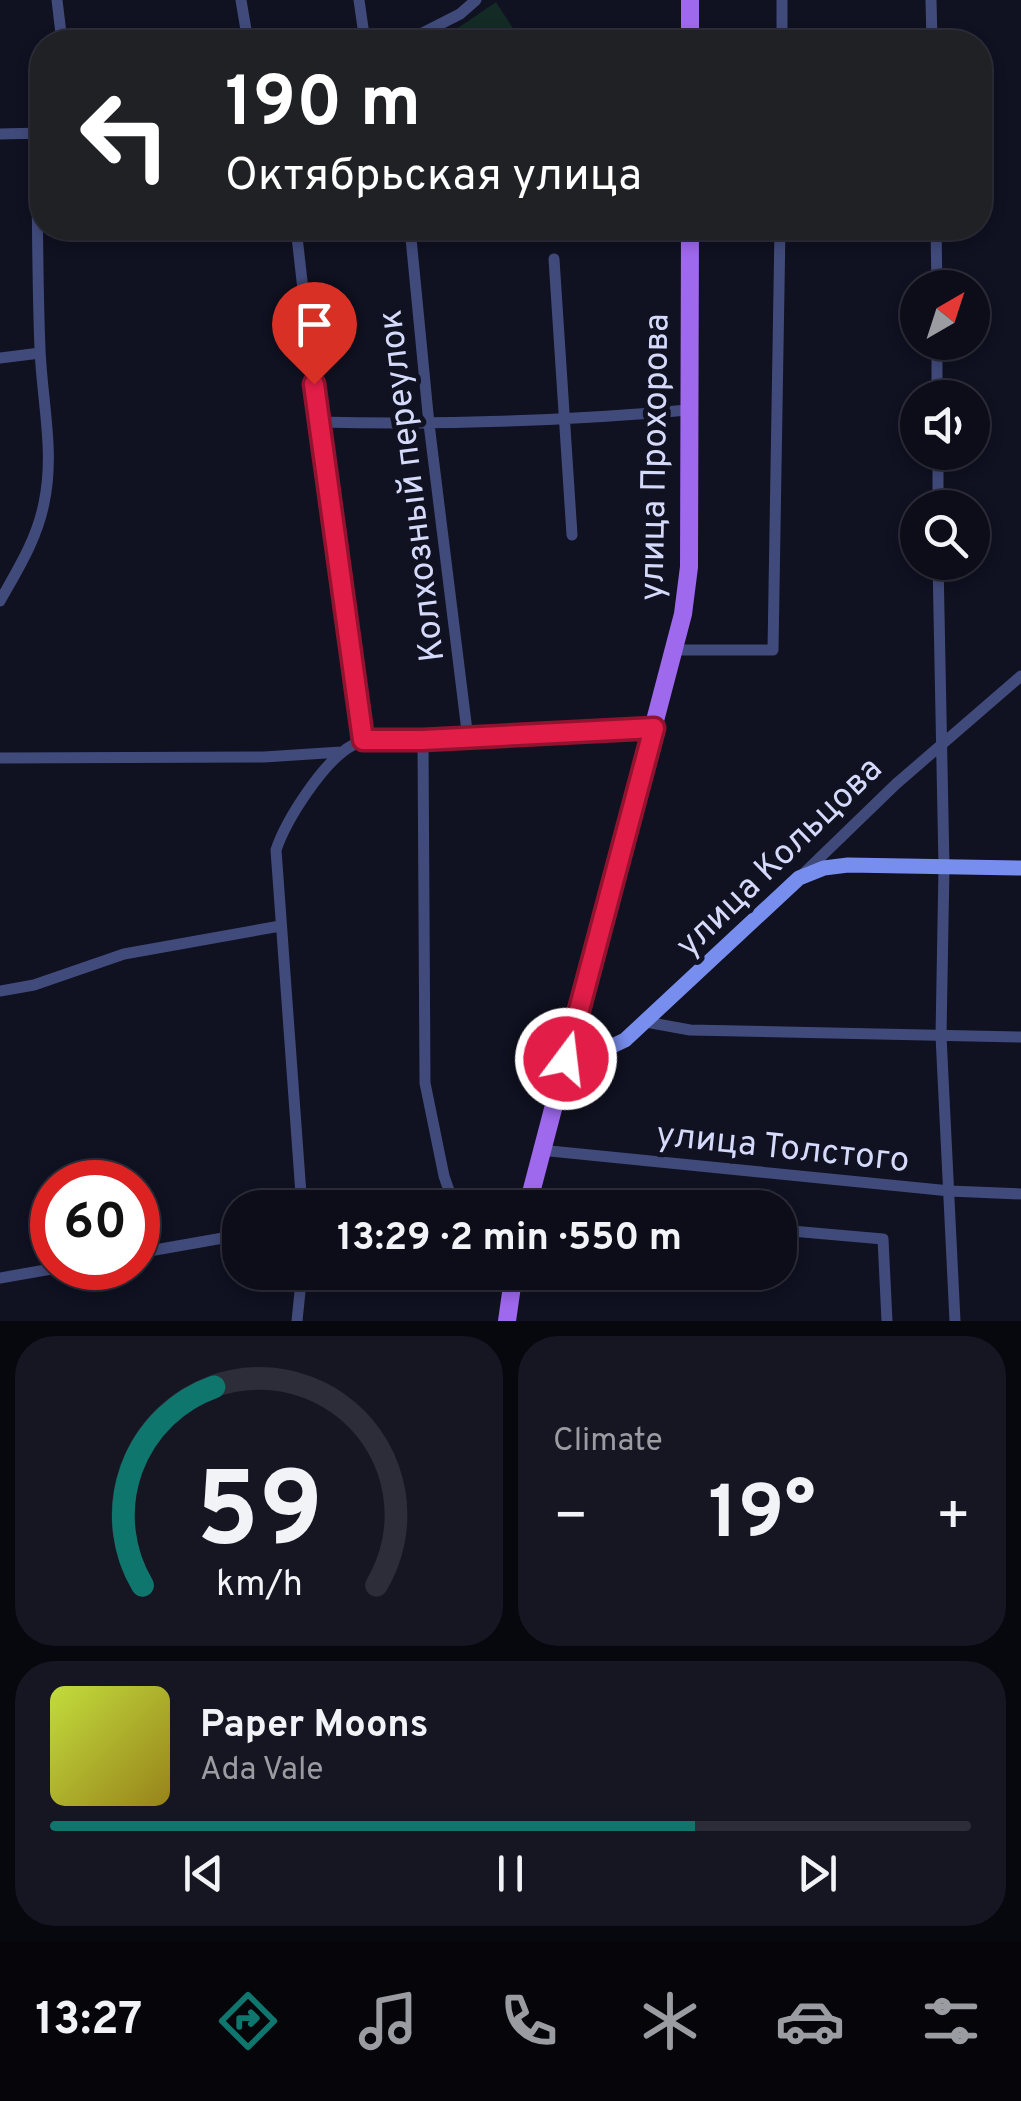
<!DOCTYPE html>
<html lang="en">
<head>
<meta charset="utf-8">
<style>
	body { margin:0; font-family:Overpass,sans-serif; background:#151622; color:#f1f3f6; height:100vh; display:flex; flex-direction:column; font-size:38px; white-space:nowrap }
	* { box-sizing:border-box; margin:0 }
	p { font-size:32px; color:#9a9ca2 }
	.icon { flex:none; width:55px; height:55px; fill:none; stroke:currentColor; stroke-width:2; stroke-linecap:round; stroke-linejoin:round }
	.map { position:relative; height:1321px; overflow:hidden }
	.side { display:flex; flex-direction:column; gap:15px; padding:15px; background:#07070e; flex:1 }
	.side>* { flex:none }
	.guide { position:absolute; left:30px; top:30px; width:962px; height:210px; border-radius:40px; box-shadow:0 5px 15px #0003,0 0 0 2px #2c2d38; background:#202124; color:#fff; overflow:hidden }
	.needle { width:65px; rotate:39deg }
	.controls { position:absolute; left:900px; top:270px; display:grid; gap:20px }
	.controls a { display:grid; place-items:center; width:90px; height:90px; border-radius:50%; background:#0c0d19; box-shadow:0 5px 15px #0003,0 0 0 2px #2c2d38; font-size:50px }
	.speed { position:absolute; left:30px; top:1160px; display:flex; gap:20px; font-size:50px; font-weight:700; text-align:center }
	.speed>* { display:grid; place-content:center; width:130px; height:130px; border-radius:50%; background:#0c0d19; box-shadow:0 5px 15px #0003,0 0 0 2px #2c2d38; line-height:1 }
	.speed .limit { border:15px solid #d22; background:#fff; color:#111 }
	.pin { position:absolute; display:grid; place-items:center; width:85px; height:85px; color:#fff; margin:-102px -42px; border-radius:50% 50% 50% 0; rotate:-45deg; box-shadow:0 0 10px #0007 }
	.pin .icon { rotate:45deg }
	.me { position:absolute; width:110px; margin:-55px; rotate:15deg; stroke-linejoin:round; filter:drop-shadow(0 0 8px #0008) }
	.turn { display:flex; align-items:center; gap:35px; height:210px; padding:0 30px; font-size:45px }
	.turn .icon { width:130px; height:130px; stroke-width:2.5 }
	.turn b { display:block; font-size:70px; line-height:85px }
	.big { font-size:75px; font-weight:700; line-height:1.1 }
	.side .widget { flex:1; display:flex; flex-direction:column; justify-content:center; gap:15px; min-width:0; padding:0 35px; border-radius:40px; background:#151622 }
	.side .dial { align-items:center; gap:0 }
	.dial svg { height:260px; overflow:visible; fill:none; stroke:#2c2d38; stroke-width:7; stroke-linecap:round; text-anchor:middle }
	.dial text { fill:#f1f3f6; stroke:none }
	.song { display:flex; align-items:center; gap:30px }
	.cover { width:120px; height:120px; border-radius:15px; background:linear-gradient(135deg,hsl(70 70% 55%),hsl(50 70% 35%)) }
	.played { height:10px; border-radius:5px; background:linear-gradient(90deg,#0f766e 70%,#2c2d38 70%) }
	.keys { display:flex; justify-content:space-around; direction:ltr }
	.heat { display:flex; justify-content:space-between; align-items:center; font-size:55px; direction:ltr }
	.side .tiles { flex:1; display:grid; gap:15px; grid-template-columns:1fr 1fr }
	.widget:last-child { grid-column:span 2 }
	.trip { position:absolute; left:222px; top:1190px; width:575px; height:100px; border-radius:40px; background:#0c0d19; box-shadow:0 5px 15px #0003,0 0 0 2px #2c2d38; font-weight:700; line-height:100px; text-align:center }
	.tabs { display:flex; height:160px; justify-content:space-around; align-items:center; background:#05050a; color:#9a9ca2 }
	.tabs .icon { width:70px; height:70px }
	.tabs .on { color:#0f766e }
	.tabs b { font-size:45px; color:#f1f3f6 }
	.map>svg:first-child { display:block }
</style>
</head>
<body>
<div class="map">
<svg width="1021" height="1321" viewBox="0 0 1021 1321">
	<rect width="100%" height="100%" fill="#101121"/>
	<!-- green -->
	<path fill="#142a25" d="M496,2l26,40h-69l-4,-8z"/>
	<g fill="none" stroke-linecap="round" stroke-linejoin="round">
		<!-- minor -->
		<path stroke="#414b7b" stroke-width="11" d="M57,0l5,42
			M241,0l7,42
			M359,0l6,42
			M931,0l1,42
			M405,42l55,-28 16,-14
			M782,42v-42
			M0,134l41,-1
			M296,228l22,194 45,319
			M410,228l19,196 39,315
			M936,228l1,60
			M554,259l18,276
			M937,342v56
			M0,358l40,-5
			M318,422c124,3 247,-1 370,-12
			M938,452v56
			M938,562l6,305 -3,169 14,285
			M0,601c18,-32 37,-62 44,-98 11,-51 -2,-102 -4,-154 -3,-72 -2,-144 -4,-216
			M674,650h99l7,-422
			M423,740l2,343 19,93 11,32
			M0,758l264,-1 77,-5
			M802,875l94,-91 125,-108
			M0,991l34,-6 90,-31 156,-28
			M646,1022l44,8 331,7
			M540,1150l410,41 71,3
			M302,1208l-26,-358c10,-30 48,-90 77,-105 20,-11 53,-4 76,-5 75,-3 150,-8 224,-12
			M780,1230l103,9 4,82
			M138,1253l102,-18
			M0,1278l57,-10
			M297,1321l5,-49"/>
		<!-- secondary -->
		<path stroke="#788eef" stroke-width="15" d="M566,1059l25,-3 34,-16 174,-162 25,-10 24,-3 173,3"/>
		<!-- primary -->
		<path stroke="#9f69ed" stroke-width="18" d="M690,0v42
			M527,1208l156,-594 6,-47 1,-339
			M507,1321l7,-49"/>
	</g>
	<g fill="none" stroke-linecap="round" stroke-linejoin="round">
		<defs>
			<path id="route" d="M314,384l49,356h60l231,-12 -88,331"/>
		</defs>
		<!-- route casing -->
		<use href="#route" stroke="#92132f" stroke-width="25"/>
		<!-- route -->
		<use href="#route" stroke="#e11d48" stroke-width="18"/>
	</g>
	<g text-anchor="middle" stroke-width="10" stroke-linejoin="round" paint-order="stroke">
		<!-- street labels -->
		<g font-size="35" fill="#d5d9fa" stroke="#101121">
			<text transform="translate(653 457) rotate(-89)" y="12">улица Прохорова</text>
			<text transform="translate(410 486) rotate(-97)" y="12">Колхозный переулок</text>
			<text transform="translate(778 856) rotate(-44)" y="12">улица Кольцова</text>
			<text transform="translate(783 1146) rotate(6)" y="12">улица Толстого</text>
		</g>
	</g>
</svg>
<div class="controls">
<a><svg class="needle" viewBox="-14 -14 28 28"><path d="M0-13l5 13h-10z" fill="#e53935"/><path d="M0 13l5-13h-10z" fill="#9a9ca2"/></svg></a>
<a><svg class="icon" aria-label="sound" viewBox="0 0 24 24"><path d="M4 9h4l5-4v14l-5-4H4zM17 9q2 3 0 6"/></svg></a>
<a><svg class="icon" aria-label="search" viewBox="0 0 24 24"><circle cx="10" cy="10" r="6"/><path d="M15 15l6 6"/></svg></a>
</div>
<div class="speed"><div class="limit">60</div></div>
<div class="pin" style="left:314px;top:384px;background:#d93025"><svg class="icon" aria-label="arrive" viewBox="0 0 24 24"><path d="M6 21V4h12l-3 4 3 4H6"/></svg></div>
<svg class="me" style="left:566px;top:1059px" viewBox="-20 -20 40 40"><circle r="17" fill="#e11d48" stroke="#fff" stroke-width="3"/><path d="M0-11L8 9 0 5-8 9z" fill="#fff"/></svg>
<div class="trip">13:29 · 2 min · 550 m</div>
<div class="guide">
<div class="turn"><svg class="icon" aria-label="left" viewBox="0 0 24 24"><path d="M17 20v-9H6M10 6l-5 5 5 5"/></svg><div><b>190 m</b>Октябрьская улица</div></div>
</div>
</div>
<section class="side">
<div class="tiles">
<div class="widget dial"><svg viewBox="0 0 100 80">
<path d="M14 69A42 42 0 1 1 86 69"/>
<path d="M14 69A42 42 0 0 1 36 8" stroke="#0f766e"/>
<text x="50" y="56" font-size="32" font-weight="700">59</text>
<text x="50" y="72" font-size="11">km/h</text>
</svg></div>
<div class="widget"><p>Climate</p>
<div class="heat"><a>−</a><b class="big">19°</b><a>+</a></div>
</div>
<div class="widget">
<div class="song"><i class="cover"></i><div><b>Paper Moons</b><p>Ada Vale</p></div></div>
<div class="played"></div>
<div class="keys"><svg class="icon" aria-label="previous" viewBox="0 0 24 24"><path d="M18 5L8 12l10 7zM5 5v14"/></svg><svg class="icon" aria-label="pause" viewBox="0 0 24 24"><path d="M8 5v14M16 5v14"/></svg><svg class="icon" aria-label="next" viewBox="0 0 24 24"><path d="M6 5l10 7-10 7zM19 5v14"/></svg></div>
</div>
</div>
</section>
<nav class="tabs">
<b>13:27</b>
<svg class="icon on" aria-label="directions" viewBox="0 0 24 24"><path d="M12 3l9 9-9 9-9-9zM9 14v-3h6M13 9l2 2-2 2"/></svg>
<svg class="icon" aria-label="music" viewBox="0 0 24 24"><path d="M9 18V5l10-2v13"/><circle cx="6" cy="18" r="3"/><circle cx="16" cy="16" r="3"/></svg>
<svg class="icon" aria-label="phone" viewBox="0 0 24 24"><path d="M5 4h4l2 5-3 2q2 4 5 5l2-3 5 2v4C11 20 4 13 5 4z"/></svg>
<svg class="icon" aria-label="climate" viewBox="0 0 24 24"><path d="M12 3v18M4 7l16 10M4 17L20 7"/></svg>
<svg class="icon" aria-label="car" viewBox="0 0 24 24"><path d="M5 17H2v-5l4-1 3-4h7l3 4 3 1v5h-3M9 17h6M6 11h13"/><circle cx="7" cy="17" r="2"/><circle cx="17" cy="17" r="2"/></svg>
<svg class="icon" aria-label="filters" viewBox="0 0 24 24"><path d="M4 7h16M4 17h16"/><circle cx="9" cy="7" r="2"/><circle cx="15" cy="17" r="2"/></svg>
</nav>
</body>
</html>
